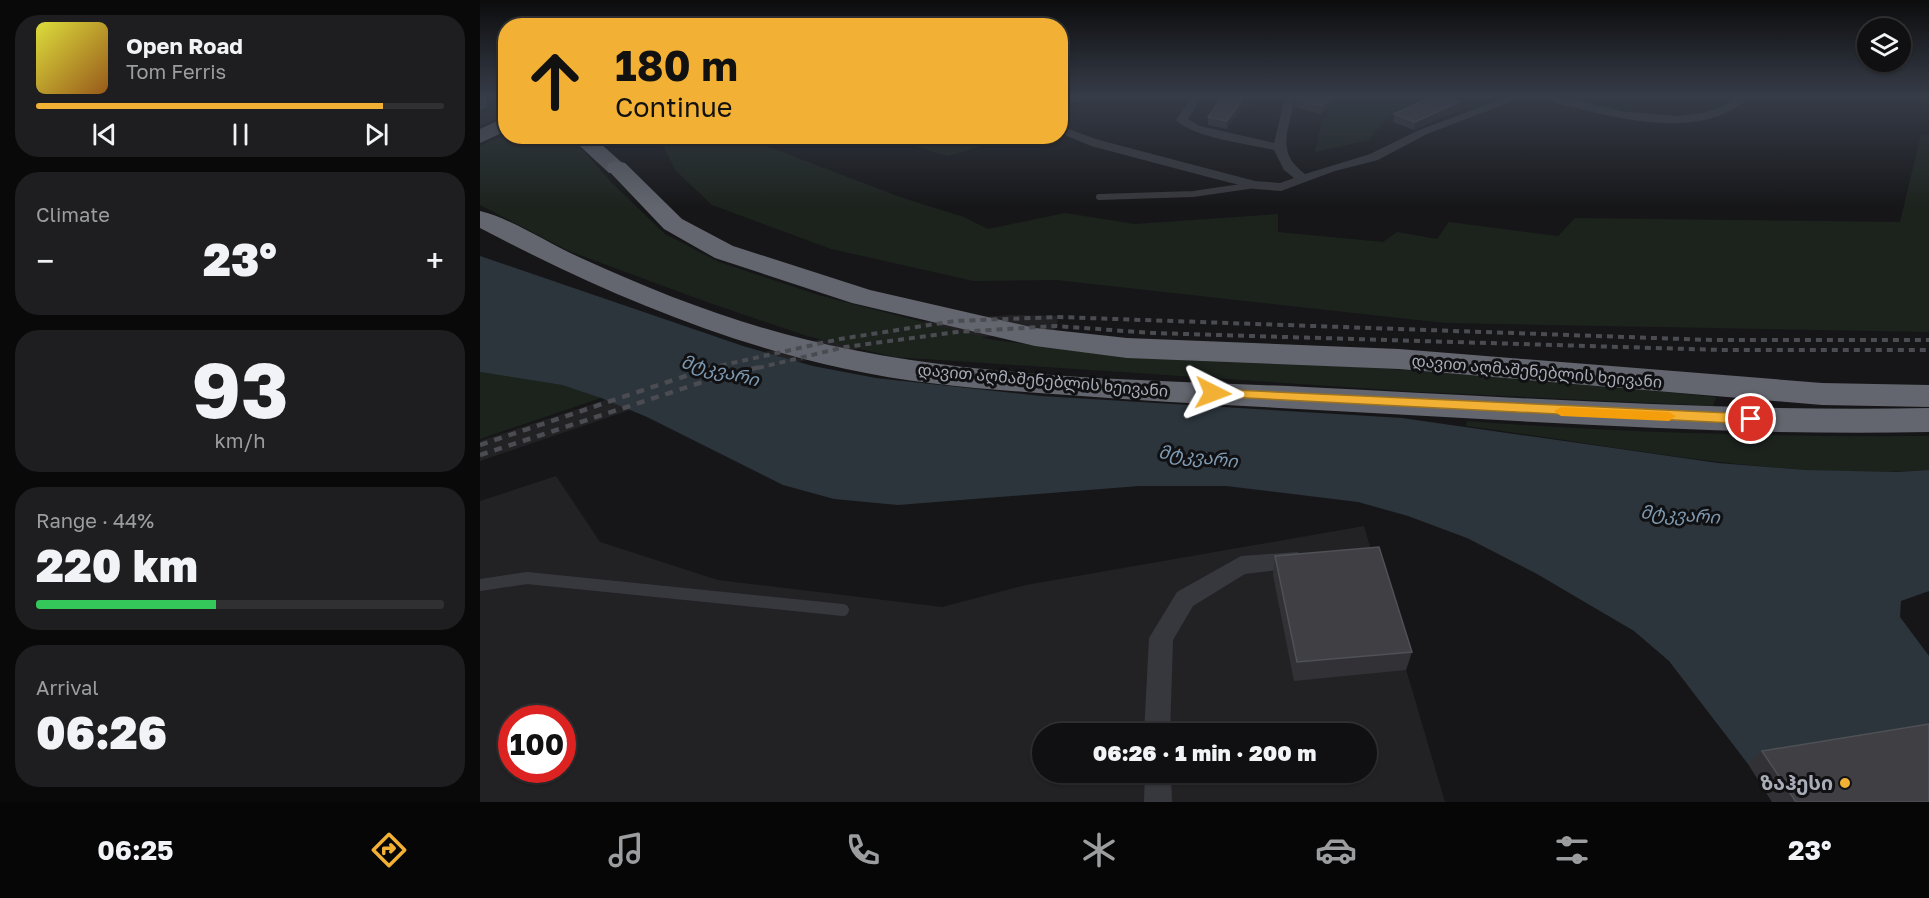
<!DOCTYPE html>
<html lang="en">
<head>
<meta charset="utf-8">
<style>
	body { margin:0; font-family:"Golos Text","Noto Sans Georgian",sans-serif; background:#1e1e20; color:#f1f3f6; height:100vh; display:flex; flex-direction:column; font-size:22px; white-space:nowrap }
	* { box-sizing:border-box; margin:0 }
	p { font-size:20px; color:#9c9d9f }
	.icon { flex:none; width:33px; height:33px; fill:none; stroke:currentColor; stroke-width:2; stroke-linecap:round; stroke-linejoin:round }
	.map { position:relative; flex:1; overflow:hidden }
	.side { display:flex; flex-direction:column; gap:15px; padding:15px; background:#09090a; width:480px }
	.side>* { flex:none }
	.guide { position:absolute; left:18px; top:18px; width:570px; height:126px; border-radius:24px; box-shadow:0 2px 4px #0004,0 0 0 2px #303032; background:#f2b134; color:#111; overflow:hidden }
	.tools { position:absolute; left:1377px; top:18px; display:grid; gap:12px }
	.tools a { display:grid; place-items:center; width:54px; height:54px; border-radius:50%; background:#101012; box-shadow:0 2px 4px #0004,0 0 0 2px #303032; font-size:30px }
	.speed { position:absolute; left:18px; top:705px; display:flex; gap:12px; font-size:30px; font-weight:700; text-align:center }
	.speed>* { display:grid; place-content:center; width:78px; height:78px; border-radius:50%; background:#101012; box-shadow:0 2px 4px #0004,0 0 0 2px #303032; line-height:1 }
	.speed .limit { border:9px solid #d22; background:#fff; color:#111 }
	.pin { position:absolute; display:grid; place-items:center; width:51px; height:51px; color:#fff; margin:-26px; border:3px solid #fff; border-radius:50%; box-shadow:0 2px 6px #0007 }
	.me { position:absolute; width:66px; margin:-33px; rotate:93deg; stroke-linejoin:round; filter:drop-shadow(0 0 4px #0008) }
	.turn { display:flex; align-items:center; gap:21px; height:126px; padding:0 18px; font-size:27px }
	.turn .icon { width:78px; height:78px; stroke-width:2.5 }
	.turn b { display:block; font-size:42px; line-height:51px }
	.big { font-size:45px; font-weight:800; line-height:1.1 }
	.side .tile { flex:1; display:flex; flex-direction:column; justify-content:center; gap:9px; min-width:0; padding:0 21px; border-radius:24px; background:#1e1e20 }
	.side .dial { align-items:center; gap:0 }
	.dial b { font-size:78px; line-height:1 }
	.song { display:flex; align-items:center; gap:18px }
	.cover { width:72px; height:72px; border-radius:9px; background:linear-gradient(135deg,hsl(60 70% 55%),hsl(30 70% 35%)) }
	.played { height:6px; border-radius:3px; background:linear-gradient(90deg,#f2b134 85%,#303032 85%) }
	.keys { display:flex; justify-content:space-around; direction:ltr }
	.heat { display:flex; justify-content:space-between; align-items:center; font-size:33px; direction:ltr }
	.charge { height:9px; border-radius:4px; background:linear-gradient(90deg,#34c759 44%,#303032 0) }
	.trip { position:absolute; left:552px; top:723px; width:345px; height:60px; border-radius:30px; background:#101012; box-shadow:0 2px 4px #0004,0 0 0 2px #303032; font-weight:800; line-height:60px; text-align:center }
	.tab-bar { display:flex; height:96px; justify-content:space-around; align-items:center; background:#060607; color:#9c9d9f }
	.tab-bar .icon { width:42px; height:42px }
	.tab-bar .on { color:#f2b134 }
	.tab-bar b { font-size:27px; color:#f1f3f6 }
	main { display:flex; flex:1; min-height:0 }
	.map>svg:first-child { display:block }
</style>
</head>
<body>
<main>
<section class="side">
<div class="tile">
<div class="song"><i class="cover"></i><div><b>Open Road</b><p>Tom Ferris</p></div></div>
<div class="played"></div>
<div class="keys"><svg class="icon" aria-label="previous" viewBox="0 0 24 24"><path d="M18 5L8 12l10 7zM5 5v14"/></svg><svg class="icon" aria-label="pause" viewBox="0 0 24 24"><path d="M8 5v14M16 5v14"/></svg><svg class="icon" aria-label="next" viewBox="0 0 24 24"><path d="M6 5l10 7-10 7zM19 5v14"/></svg></div>
</div>
<div class="tile"><p>Climate</p>
<div class="heat"><a>−</a><b class="big">23°</b><a>+</a></div>
</div>
<div class="tile dial"><b>93</b><p>km/h</p></div>
<div class="tile"><p>Range · 44%</p><b class="big">220 km</b><div class="charge"></div></div>
<div class="tile"><p>Arrival</p><b class="big">06:26</b></div>
</section>
<div class="map">
<svg width="1449" height="802" viewBox="0 0 1449 802">
	<rect width="100%" height="100%" fill="#161618"/>
	<!-- built -->
	<path fill="#222225" fill-rule="evenodd" d="M0,96h25v19l-25,11z
		M531,315l48,1 -4,15 -184,15 -147,32 -244,83v-20l245,-80 119,-27 93,-14z
		M76,476l44,66 118,38 224,27 84,-22 338,-59 81,276h-965v-301zM32,718h50v52h-50zM562,734h324v38h-324z"/>
	<!-- green -->
	<path fill="#1c231d" d="M857,96h103l-34,10 -20,13 -17,21 -54,12 6,-28z
		M1441,134l8,2v196l-484,-9 -389,-43 -82,1 -143,-32 -119,-44 -37,-35 -16,-33h313l14,8 -38,11 -58,-17 -90,-1 -34,8 137,52 61,19 24,12 77,-16 70,11 143,-10v18l105,10 14,-10 40,7 12,-17 109,14 17,-18 325,4z
		M25,135l66,2 42,47 52,50 54,28 99,33 175,45 130,16 221,10 167,11 205,20 -3,9 -292,-14 -527,-35 -87,-21 -103,-35 -135,-50 -89,-46v-59z
		M0,372l82,13 39,13 -121,41z
		M987,421c154,12 307,16 462,15v34c-156,10 -309,-24 -463,-44z"/>
	<!-- water -->
	<path fill="#2c353c" d="M0,256l263,90 70,20 63,12 165,18 361,22 316,45 88,7 90,2 33,-2v121l-28,10 -1,16 29,39v78l-181,30 -79,-103 -35,-30 -97,-57 -70,-36 -59,-22 -50,-14 -132,-16h-87l-241,19 -64,-6 -51,-14 -136,-68 -46,-19 -39,-13 -82,-13z"/>
	<g fill="none" stroke-linecap="round" stroke-linejoin="round">
		<!-- service-far1 -->
		<path stroke="#37383d" stroke-width="6" d="M619,197l94,-3 62,-9"/>
		<!-- service -->
		<path stroke="#37383d" stroke-width="12" d="M0,585l47,-7 316,32"/>
		<!-- minor -->
		<path fill="#37383d" fill-rule="evenodd" d="M712,96h10l-14,23 12,7 74,17 10,-42 5,-5h13l-8,6c-6,30 -18,51 11,72l65,-20 49,-24 91,-34h16l-99,38 -49,26 -43,11 -54,20 -26,-2 -47,-12 -117,-31 -31,-13v-7l39,14 156,41 25,2 14,-5 -10,-8 -10,-20c-25,-6 -80,-12 -98,-30z
			M1062,96h17l62,15 56,5 25,-3 20,-6 16,-11h12c-41,42 -119,26 -169,13 -12,-3 -29,-5 -39,-13z
			M817,552l8,3 3,6 -3,6 -60,7 -52,32 -20,34 -3,94h-26l5,-96 28,-46 64,-36z
			M665,772h26l1,30h-28z"/>
		<!-- primary -->
		<path fill="#53555c" fill-rule="evenodd" d="M26,117v14l-26,12v-14z"/>
		<!-- trunk -->
		<path fill="#5b5e65" fill-rule="evenodd" d="M89,136h23l36,32 -3,5h-16z"/>
		<!-- motorway -->
		<path fill="#63666e" fill-rule="evenodd" d="M137,161l8,2 57,56 51,27 137,44 165,38 92,10 272,11 423,34 107,2v22l-107,-2 -423,-36 -272,-11 -92,-12 -183,-43 -137,-45 -51,-29 -58,-61 3,-5z
			M0,211c33,8 69,33 101,47 72,33 146,62 223,81 159,40 337,40 502,48 208,10 415,25 623,21v24c-186,4 -371,-9 -557,-19 -101,-6 -203,-10 -304,-18 -74,-5 -149,-10 -222,-26 -129,-28 -250,-80 -366,-141z"/>
		<!-- rail-far1 -->
		<path stroke="#4a4c52" stroke-width="4" stroke-dasharray="6 5" stroke-linecap="butt" d="M230,368l130,-29 115,-18 103,-4 653,23h218
			M278,368l87,-21 112,-15 99,-6 96,7 570,17h207"/>
		<!-- rail -->
		<path stroke="#4a4c52" stroke-width="4.5" stroke-dasharray="8 7" stroke-linecap="butt" d="M0,445l235,-79
			M0,455l235,-77 49,-12"/>
	</g>
	<!-- wall -->
	<path fill="#323236" d="M580,96h25l-5,7 -18,-2 -2,3z
		M743,96h39l-11,12v-5l-8,3 -16,23 -19,-4v-8z
		M820,96h45l-24,18 -26,-7 1,-8z
		M977,111l-43,19 -21,-8 1,-8z
		M795,556l137,96 -6,18 -112,11 -21,-106z
		M1282,751l167,51h-157l-24,-38z"/>
	<!-- shaded-wall -->
	<path fill="#212124" d="M5,96h3l2,18 -9,3 -1,-2v-6z
		M600,96h5l-5,7z
		M769,96h2v7l-8,3 -16,23v-8l16,-23z
		M775,96h7l-11,12v-8z
		M855,96h10l-24,18 1,-8z
		M979,102l-2,9 -43,19 1,-8z"/>
	<!-- building -->
	<path fill="#3f3f44" stroke="#4f5156" stroke-width="1.5" d="M0,96h5l1,10 -6,3z
		M743,96h26l-6,2 -16,23 -19,-4z
		M820,96h35l-13,10 -26,-7z
		M953,96h5l21,6 -44,20 -21,-8z
		M899,547l33,105 -115,10 -22,-106z
		M1449,724v78h-133l-34,-51z"/>
	<!-- sky -->
	<linearGradient id="sky" x2="0" y2="1"><stop stop-color="#0c0c0d"/><stop offset="0.46" stop-color="#363c48"/><stop offset="1" stop-color="#363c48" stop-opacity="0"/></linearGradient>
	<rect width="1449" height="209" fill="url(#sky)"/>
	<!-- route -->
	<path fill="#f2b134" stroke="#9d7322" stroke-width="1.5" d="M733,389l538,25 7,5 -7,5 -543,-28 -2,-3z"/>
	<!-- slow -->
	<path fill="#f59e0b" d="M1081,407l108,5 7,4 -7,5 -108,-5 -7,-5z"/>
	<!-- markers -->
	<circle fill="#f2b134" stroke="#111113" stroke-width="2" cx="1365" cy="783" r="6"/>
	<g text-anchor="middle" stroke-width="6" stroke-linejoin="round" paint-order="stroke">
		<!-- street labels -->
		<g font-size="16" fill="#a8adb8" stroke="#111113">
			<text transform="translate(1057 371) rotate(5)" y="6">დავით აღმაშენებლის ხეივანი</text>
			<text transform="translate(563 380) rotate(5)" y="6">დავით აღმაშენებლის ხეივანი</text>
		</g>
		<!-- water labels -->
		<g font-size="18" font-style="italic" fill="#7f9bb3" stroke="#111113">
			<text transform="translate(240 371) rotate(14)" y="6">მტკვარი</text>
			<text transform="translate(718 457) rotate(7)" y="6">მტკვარი</text>
			<text transform="translate(1200 515) rotate(4)" y="6">მტკვარი</text>
		</g>
		<!-- near-poi labels -->
		<g font-size="20" font-weight="bold" fill="#a8adb8" stroke="#111113" text-anchor="end">
			<text x="1353" y="790">ზაჰესი</text>
		</g>
	</g>
</svg>
<div class="tools">
<a><svg class="icon" aria-label="layers" viewBox="0 0 24 24"><path d="M12 4l9 5-9 5-9-5zM3 14l9 5 9-5"/></svg></a>
</div>
<div class="speed"><div class="limit">100</div></div>
<div class="pin" style="left:1271px;top:419px;background:#d93025"><svg class="icon" aria-label="arrive" viewBox="0 0 24 24"><path d="M6 21V4h12l-3 4 3 4H6"/></svg></div>
<svg class="me" style="left:733px;top:393px" viewBox="-20 -20 40 40"><path d="M0-17L14 15 0 8-14 15z" fill="#f2b134" stroke="#fff" stroke-width="4"/></svg>
<div class="trip">06:26 · 1 min · 200 m</div>
<div class="guide">
<div class="turn"><svg class="icon" aria-label="ahead" viewBox="0 0 24 24"><path d="M12 20V5M6 11l6-6 6 6"/></svg><div><b>180 m</b>Continue</div></div>
</div>
</div>
</main>
<nav class="tab-bar">
<b>06:25</b>
<svg class="icon on" aria-label="directions" viewBox="0 0 24 24"><path d="M12 3l9 9-9 9-9-9zM9 14v-3h6M13 9l2 2-2 2"/></svg>
<svg class="icon" aria-label="music" viewBox="0 0 24 24"><path d="M9 18V5l10-2v13"/><circle cx="6" cy="18" r="3"/><circle cx="16" cy="16" r="3"/></svg>
<svg class="icon" aria-label="phone" viewBox="0 0 24 24"><path d="M5 4h4l2 5-3 2q2 4 5 5l2-3 5 2v4C11 20 4 13 5 4z"/></svg>
<svg class="icon" aria-label="climate" viewBox="0 0 24 24"><path d="M12 3v18M4 7l16 10M4 17L20 7"/></svg>
<svg class="icon" aria-label="car" viewBox="0 0 24 24"><path d="M5 17H2v-5l4-1 3-4h7l3 4 3 1v5h-3M9 17h6M6 11h13"/><circle cx="7" cy="17" r="2"/><circle cx="17" cy="17" r="2"/></svg>
<svg class="icon" aria-label="filters" viewBox="0 0 24 24"><path d="M4 7h16M4 17h16"/><circle cx="9" cy="7" r="2"/><circle cx="15" cy="17" r="2"/></svg>
<b>23°</b>
</nav>
</body>
</html>
